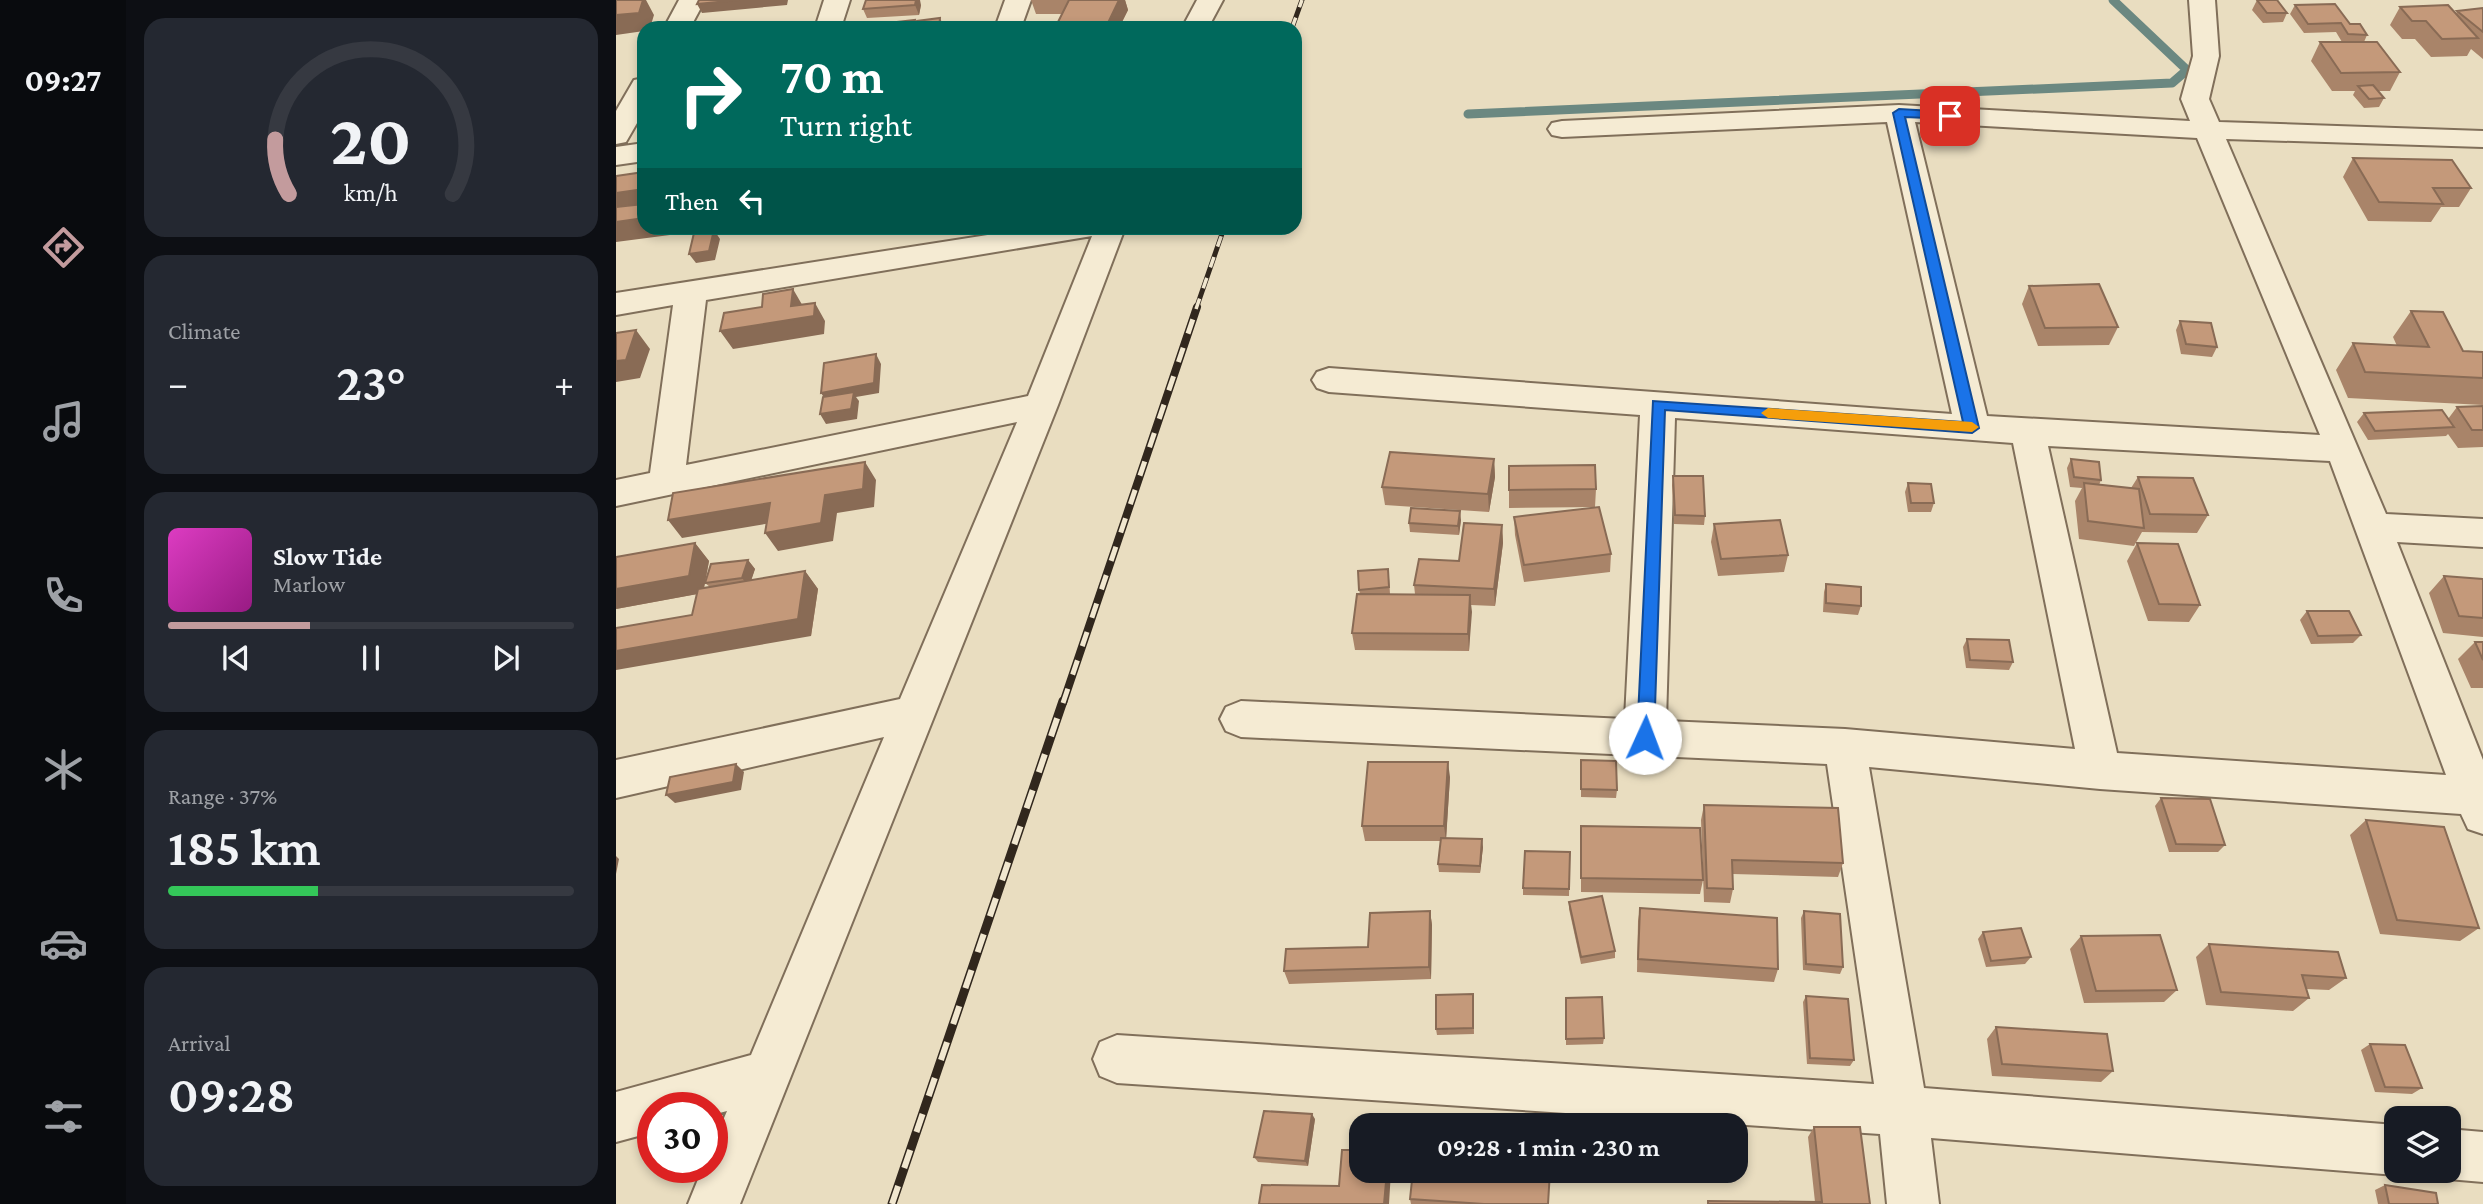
<!DOCTYPE html>
<html lang="en">
<head>
<meta charset="utf-8">
<style>
	body { margin:0; font-family:"Crimson Pro",serif; background:#242831; color:#f1f3f6; height:100vh; display:flex; flex-direction:column; font-size:26px; white-space:nowrap }
	* { box-sizing:border-box; margin:0 }
	p { font-size:23px; color:#9ea1a6 }
	.icon { flex:none; width:38px; height:38px; fill:none; stroke:currentColor; stroke-width:2; stroke-linecap:round; stroke-linejoin:round }
	.map { position:relative; flex:1; overflow:hidden }
	.drawer { display:flex; flex-direction:column; gap:18px; padding:18px; background:#0d0f14; width:490px }
	.drawer>* { flex:none }
	.hud { position:absolute; left:21px; top:21px; width:665px; height:214px; border-radius:21px; box-shadow:0 4px 10px #0003; background:#00695c; color:#fff; overflow:hidden }
	.controls { position:absolute; left:1768px; top:1106px; display:grid; gap:14px }
	.controls a { display:grid; place-items:center; width:77px; height:77px; border-radius:14px; background:#171b24; box-shadow:0 4px 10px #0003; font-size:35px }
	.speed { position:absolute; left:21px; top:1092px; display:flex; gap:14px; font-size:35px; font-weight:700; text-align:center }
	.speed>* { display:grid; place-content:center; width:91px; height:91px; border-radius:50%; background:#171b24; box-shadow:0 4px 10px #0003; line-height:1 }
	.speed .limit { border:10px solid #d22; background:#fff; color:#111 }
	.pin { position:absolute; display:grid; place-items:center; width:60px; height:60px; color:#fff; margin:-30px; border-radius:14px; box-shadow:0 4px 10px #0006 }
	.me { position:absolute; width:77px; margin:-38px; rotate:2deg; stroke-linejoin:round; filter:drop-shadow(0 0 5px #0008) }
	.turn { display:flex; align-items:center; gap:24px; height:147px; padding:0 28px; font-size:32px }
	.turn .icon { width:91px; height:91px; stroke-width:2.5 }
	.turn b { display:block; font-size:49px; line-height:60px }
	.then { display:flex; align-items:center; height:66px; padding:0 28px; background:#0003; gap:14px; font-size:26px }
	.big { font-size:52px; font-weight:600; line-height:1.1 }
	.drawer .card { flex:1; display:flex; flex-direction:column; justify-content:center; gap:10px; min-width:0; padding:0 24px; border-radius:21px; background:#242831 }
	.drawer .dial { align-items:center; gap:0 }
	.dial svg { height:182px; overflow:visible; fill:none; stroke:#363941; stroke-width:7; stroke-linecap:round; text-anchor:middle }
	.dial text { fill:#f1f3f6; stroke:none }
	.song { display:flex; align-items:center; gap:21px }
	.cover { width:84px; height:84px; border-radius:10px; background:linear-gradient(135deg,hsl(310 70% 55%),hsl(310 70% 35%)) }
	.played { height:7px; border-radius:4px; background:linear-gradient(90deg,#c39b9d 35%,#363941 35%) }
	.keys { display:flex; justify-content:space-around; direction:ltr }
	.heat { display:flex; justify-content:space-between; align-items:center; font-size:38px; direction:ltr }
	.charge { height:10px; border-radius:5px; background:linear-gradient(90deg,#34c759 37%,#363941 0) }
	.trip { position:absolute; left:733px; top:1113px; width:399px; height:70px; border-radius:21px; background:#171b24; box-shadow:0 4px 10px #0003; font-weight:600; line-height:70px; text-align:center }
	main { display:flex; flex:1; min-height:0 }
	.tabs { display:flex; flex-direction:column; width:126px; justify-content:space-around; align-items:center; background:#090b0e; color:#9ea1a6 }
	.tabs .icon { width:49px; height:49px }
	.tabs .selected { color:#c39b9d }
	.tabs b { font-size:32px; color:#f1f3f6 }
	.map>svg:first-child { display:block }
</style>
</head>
<body>
<main>
<nav class="tabs">
<b>09:27</b>
<svg class="icon selected" aria-label="directions" viewBox="0 0 24 24"><path d="M12 3l9 9-9 9-9-9zM9 14v-3h6M13 9l2 2-2 2"/></svg>
<svg class="icon" aria-label="music" viewBox="0 0 24 24"><path d="M9 18V5l10-2v13"/><circle cx="6" cy="18" r="3"/><circle cx="16" cy="16" r="3"/></svg>
<svg class="icon" aria-label="phone" viewBox="0 0 24 24"><path d="M5 4h4l2 5-3 2q2 4 5 5l2-3 5 2v4C11 20 4 13 5 4z"/></svg>
<svg class="icon" aria-label="climate" viewBox="0 0 24 24"><path d="M12 3v18M4 7l16 10M4 17L20 7"/></svg>
<svg class="icon" aria-label="car" viewBox="0 0 24 24"><path d="M5 17H2v-5l4-1 3-4h7l3 4 3 1v5h-3M9 17h6M6 11h13"/><circle cx="7" cy="17" r="2"/><circle cx="17" cy="17" r="2"/></svg>
<svg class="icon" aria-label="filters" viewBox="0 0 24 24"><path d="M4 7h16M4 17h16"/><circle cx="9" cy="7" r="2"/><circle cx="15" cy="17" r="2"/></svg>
</nav>
<section class="drawer">
<div class="card dial"><svg viewBox="0 0 100 80">
<path d="M14 69A42 42 0 1 1 86 69"/>
<path d="M14 69A42 42 0 0 1 8 45" stroke="#c39b9d"/>
<text x="50" y="56" font-size="32" font-weight="700">20</text>
<text x="50" y="72" font-size="11">km/h</text>
</svg></div>
<div class="card"><p>Climate</p>
<div class="heat"><a>−</a><b class="big">23°</b><a>+</a></div>
</div>
<div class="card">
<div class="song"><i class="cover"></i><div><b>Slow Tide</b><p>Marlow</p></div></div>
<div class="played"></div>
<div class="keys"><svg class="icon" aria-label="previous" viewBox="0 0 24 24"><path d="M18 5L8 12l10 7zM5 5v14"/></svg><svg class="icon" aria-label="pause" viewBox="0 0 24 24"><path d="M8 5v14M16 5v14"/></svg><svg class="icon" aria-label="next" viewBox="0 0 24 24"><path d="M6 5l10 7-10 7zM19 5v14"/></svg></div>
</div>
<div class="card"><p>Range · 37%</p><b class="big">185 km</b><div class="charge"></div></div>
<div class="card"><p>Arrival</p><b class="big">09:28</b></div>
</section>
<div class="map">
<svg width="1867" height="1204" viewBox="0 0 1867 1204">
	<rect width="100%" height="100%" fill="#e9ddc0"/>
	<g fill="none" stroke-linecap="round" stroke-linejoin="round">
		<!-- stream -->
		<path stroke="#6b8881" stroke-width="9" d="M852,114l704,-31 15,-13 -74,-70"/>
		<defs>
			<path id="minor" d="M63,0h26l-15,28h-26z
				M208,0h26l-9,28h-26z
				M389,0h26l-10,28h-26z
				M581,0h26l-15,28h-26z
				M1573,0h26l4,56 -10,43 10,23 264,9v16l-257,-8 160,375 97,5v28l-86,-5 86,218v74l-15,-5 -7,-15 -361,-25 -231,-22 55,321 472,37v46h11l-11,4 -465,-37 8,66h-52l-7,-70 -763,-51 -17,-7 -7,-17 7,-17 17,-7 757,49 -47,-320 -586,-27 -15,-6 -6,-12 6,-12 15,-6 384,18 15,-304 -311,-23 -12,-4 -5,-8 5,-8 12,-4 623,46 -65,-292 -325,15 -10,-2 -4,-6 4,-6 10,-2 337,-16 291,16 -9,-22 12,-43zM1299,122l282,16 123,297 -333,-19zM1059,418l338,25 62,306 -230,-20 -179,-8zM1432,446l282,15 116,314 -329,-22z
				M28,78v33l-18,31 -10,2v-33l18,-31z
				M28,143v18l-28,4v-18z
				M416,228h93l-67,177 -318,799h-52l15,-37h9v-21l15,-35 -15,4v-7h-59v24l-37,10v-50l135,-37 133,-318 -268,61v-38l284,-61 117,-277 -401,84v-26l34,-7 23,-168 -57,10v-22zM476,236l-64,160 -342,69 20,-165z
				M1832,1129l35,3v50l-35,-3 -18,-7 18,-1z"/>
		</defs>
		<!-- minor casing -->
		<use href="#minor" stroke="#806f5a" stroke-width="4"/>
		<!-- minor -->
		<use href="#minor" fill="#f5ebd3" fill-rule="evenodd"/>
		<defs>
			<path id="rail-far2" d="M676,28l10,-28
				M580,309l28,-81"/>
			<path id="rail-far1" d="M447,703l134,-396"/>
			<path id="rail" d="M276,1204l171,-503"/>
		</defs>
		<!-- rail-far2 casing -->
		<use href="#rail-far2" stroke="#31271d" stroke-width="5"/>
		<!-- rail-far1 casing -->
		<use href="#rail-far1" stroke="#31271d" stroke-width="8"/>
		<!-- rail casing -->
		<use href="#rail" stroke="#31271d" stroke-width="9"/>
		<!-- rail-far2 -->
		<use href="#rail-far2" stroke="#f1e7cf" stroke-width="3.5" stroke-dasharray="11" stroke-linecap="butt"/>
		<!-- rail-far1 -->
		<use href="#rail-far1" stroke="#f1e7cf" stroke-width="5" stroke-dasharray="15" stroke-linecap="butt"/>
		<!-- rail -->
		<use href="#rail" stroke="#f1e7cf" stroke-width="6" stroke-dasharray="19" stroke-linecap="butt"/>
	</g>
	<!-- wall -->
	<path fill="#a98469" d="M415,0h94l3,10 -9,18h-61l-1,-4 5,-10h-26z
		M1641,0l30,13 -4,9 -20,1 -11,-13z
		M305,5l-2,10 -52,3 -4,-9z
		M1679,5l55,19 17,11 -3,7 36,30 -10,19h-12l6,7 -5,9 -15,1 -11,-13 2,-4h-23l-21,-30 9,-19h22l-6,-10 -32,1 -14,-19z
		M1784,7l56,7 1,-3 26,-3v51l-12,-10 -4,7 -36,1 -16,-18h-13l-12,-14z
		M1737,158l118,30 -12,19h-18l-10,15 -63,-1 -25,-44z
		M1413,286l89,41 -9,18 -71,1 -16,-42z
		M1795,311l52,40 20,1v53l-135,-7 -12,-28 17,-27 44,3 -4,-9z
		M1564,321l37,26 -5,10 -31,-3 -5,-24z
		M1867,406v41l-25,1 -10,-14 -2,2 -78,4 -11,-18 7,-9 84,6 9,-12z
		M878,459l1,18 -6,35 -104,-7 -3,-18z
		M1455,459l30,21 -2,5 32,3 7,-11 70,38 -11,18 -55,-1 -8,14 -55,-7 -4,-38 7,-13 -12,-1 -3,-19z
		M1057,476l32,40 -1,9 -30,-1 -2,-39z
		M1292,483l26,20 -3,9h-23l-3,-20z
		M980,489l-1,18 -86,1v-18z
		M898,517l97,37 -1,18 -86,10 -9,-47z
		M845,520l-2,15 -49,-3 -1,-9z
		M1098,524l74,31 -4,17 -66,4 -7,-34z
		M886,525l1,18 -8,63 -24,-1 -2,46 -114,-1 -3,-17 8,-39 -1,-4 30,-12 1,16h25l-1,-9 45,-24z
		M79,543l14,18 -5,27 6,-1 -5,-4 43,-23 7,9 -4,11 54,-9 13,18 -7,47 -119,-21 5,-21 -81,15z
		M1521,543l63,62 -11,17 -41,-1 -21,-60z
		M1828,576l39,3v58l-40,-4 -14,-40z
		M1210,584l35,22 -3,9 -35,-3 1,-20z
		M1691,611l54,24 -8,8 -42,1 -11,-24z
		M1351,639l46,23 -4,8 -43,-2 -3,-21z
		M1859,642h8v46h-12l-13,-29z
		M965,760l36,30 -1,8 -35,-1z
		M834,777l-4,61 37,9 -3,26 -41,-1 -1,-8 3,-23h-76l-3,-15z
		M1545,798l64,47 -7,7h-49l-14,-46z
		M1088,805l139,58 -5,14 -105,-3v15l-3,14 -26,-1 -3,-82z
		M1750,820l113,108 -19,13 -80,-7 -30,-99z
		M965,826l122,54 -3,14 -119,-2z
		M954,852l-1,44 -46,-1v-7z
		M953,902l46,49v7l-34,6 -12,-55z
		M1024,908l138,61 -4,13 -137,-10 1,-51z
		M814,911l2,14 -1,54 -142,5 -5,-13 84,-24z
		M1188,911l39,56 -3,7 -37,-4 -2,-52z
		M1367,932l48,25 -6,7 -39,3 -8,-28z
		M1465,936l96,54 -13,12 -80,1 -14,-54z
		M1593,944l137,34 -17,12 -23,-1 3,9 -16,13 -87,-6 -10,-48z
		M857,994l1,40 -37,1 -1,-6z
		M1190,996l48,64 -4,6 -43,-2 -4,-62z
		M950,998l38,40 -1,6 -37,1z
		M1380,1027l117,44 -12,11 -109,-6 -5,-37z
		M1754,1044l52,44 -10,6 -37,-2 -14,-42z
		M699,1119l-7,47 -50,-4 -4,-5z
		M1198,1127l56,77h-163l1,-3 107,1 -7,-65z
		M872,1171h62l-2,33h-137l-1,-5 77,-27z
		M1769,1185l53,19h-60l-3,-14z"/>
	<!-- shaded-wall -->
	<path fill="#896b55" d="M27,0h3l8,15 -4,13h-6v3l-28,4v-20z
		M123,0h49l-1,5 -85,8 -5,-9z
		M300,0h4l1,5 -2,10 -4,-10z
		M503,0h6l3,10 -9,18h-11l-1,-3z
		M324,18l4,9v1h-5z
		M28,189v20l-28,4v-20z
		M28,218v10h73l-1,1 -100,13v-20z
		M357,228h19l-18,3z
		M98,230l6,9 -5,21 -19,3 -7,-9z
		M177,289l11,19 11,-5 10,18 -1,13 -91,15 -13,-18 71,-25z
		M20,330l14,19 -10,29 -24,4v-21z
		M260,354l5,10 -2,29 -23,4 3,4 -2,18 -31,5 -6,-10 7,-12 -6,-9z
		M878,459l1,18 -6,35 -1,-18z
		M249,462l11,18 -2,27 -37,6 -4,28 -55,10 -13,-18 60,-38z
		M154,503l13,18 -101,17 -14,-18z
		M844,511l1,9 -2,15 -1,-9z
		M886,525l1,18 -8,63 -1,-17z
		M79,543l14,18 -6,32 -87,16v-20z
		M132,560l7,9 -6,18 -7,-9z
		M189,571l13,18 -7,47 -195,34v-19z
		M854,595l2,17 -3,39 -1,-17z
		M832,762l2,15 -4,64 -2,-15z
		M120,764l8,8 -3,18 -66,13 -9,-8z
		M866,839l1,8 -3,26v-7z
		M0,856l3,3 -3,15z
		M814,911l2,14 -1,54 -2,-12z
		M696,1114l3,5 -7,47 -3,-5z
		M771,1171h4l-2,33h-5z"/>
	<!-- building -->
	<path fill="#c4997a" stroke="#896b55" stroke-width="2" d="M0,0h27l-4,13 -23,2z
		M83,0h40l-42,4z
		M250,0h50l-1,5 -52,4z
		M453,0h50l-12,25 -50,-1z
		M1641,0h20l10,13h-20z
		M1719,4l15,20h10l7,11 -19,-1 -7,-11 -33,1 -13,-19z
		M1832,5l30,33 -36,1 -16,-18h-14l-12,-14z
		M1867,8v24l-26,-21z
		M324,18l-1,10h-25l3,-7z
		M299,20l-1,8h-60v-1z
		M1704,42h57l23,30 -59,1z
		M1757,85l11,13 -15,1 -11,-13z
		M1737,158l99,2 19,28h-38l10,16 -64,-2z
		M28,172v17l-28,4v-17z
		M28,204v14l-28,4v-15z
		M98,230l-5,21 -20,3 5,-21z
		M1483,284l19,43 -73,1 -16,-42z
		M177,289l-2,17 24,-3 -1,13 -94,15 4,-18 38,-6 1,-13z
		M1795,311l32,1 20,39 20,1v26l-118,-6 -12,-29 76,4z
		M1564,321l31,2 6,24 -31,-3z
		M20,330l-10,30 -10,1v-28z
		M260,354l-2,29 -53,10 3,-30z
		M238,392l-3,17 -31,5 3,-17z
		M1867,406v24h-11l-15,-23z
		M1826,410l12,17 -79,4 -11,-18z
		M774,452l104,7 -6,35 -106,-7z
		M1455,459l28,3 2,18 -27,-3z
		M249,462l-2,27 -38,6 -4,28 -56,10 5,-30 -102,17 5,-27z
		M979,465l1,24 -87,1v-24z
		M1057,476h30l2,40 -30,-1z
		M1522,477l55,1 15,37 -58,-1z
		M1292,483l23,1 3,19h-23z
		M1468,483l55,6 5,39 -56,-7z
		M983,507l12,47 -87,11 -10,-48z
		M795,508l49,3 -2,15 -49,-3z
		M1164,520l8,35 -67,4 -7,-35z
		M848,523l38,2 -8,64 -80,-4 5,-26 40,2z
		M79,543l-6,33 -73,13v-32z
		M1521,543l41,1 22,61 -41,-1z
		M132,560l-6,18 -37,5 6,-19z
		M772,569l1,18 -30,3 -1,-19z
		M189,571l-7,48 -182,32v-23l76,-13 6,-26z
		M1828,576l39,3v39l-24,-2z
		M1210,584l35,3v19l-35,-3z
		M741,594l113,1 -2,39 -116,-1z
		M1691,611h42l12,24 -43,1z
		M1351,639l42,1 4,22 -43,-2z
		M1859,642h8v18z
		M965,760l35,1 1,29 -36,-1z
		M752,762h80l-4,64h-82z
		M120,764l-3,18 -67,13 4,-18z
		M1545,798l49,1 15,46 -49,-1z
		M1088,805l134,3 5,55 -111,-3 1,29 -26,-1z
		M1750,820l78,7 35,101 -82,-8z
		M965,826l119,2 3,52 -122,-2z
		M825,838l41,1 -2,27 -42,-2z
		M909,851l45,1 -1,37 -46,-1z
		M986,896l13,55 -34,6 -12,-55z
		M1024,908l137,10 1,51 -140,-10z
		M814,911l-1,56 -145,4 2,-22 82,-2 2,-34z
		M1188,911l36,3 3,53 -37,-3z
		M1405,928l10,29 -40,4 -8,-29z
		M1544,935l17,55 -81,1 -15,-55z
		M1593,944l129,8 8,26 -44,-3 7,23 -88,-6z
		M857,994v34l-37,1v-34z
		M1190,996l42,3 6,61 -44,-2z
		M986,997l2,41 -38,1v-41z
		M1380,1027l111,7 6,37 -111,-7z
		M1754,1044l35,1 17,43 -37,-1z
		M648,1111l48,3 -7,47 -51,-4z
		M1198,1127h46l10,77h-162v-3l114,1z
		M726,1150h20v21h25l-3,33h-125l3,-19 77,1z
		M797,1171h50l24,1 1,-1h62l-2,33h-64l-74,-5z
		M1769,1185l51,8 2,11h-49z"/>
	<!-- route -->
	<path fill="#1a73e8" stroke="#114b97" stroke-width="2" d="M1283,109l51,3 6,4 -6,3 -45,-2 74,311 -7,5 -307,-23 -11,328 -3,5 -6,2 -6,-2 -2,-5 16,-337 310,21 -70,-309z"/>
	<!-- slow -->
	<path fill="#f59e0b" d="M1152,408l204,14 7,5 -7,5 -204,-14 -7,-5z"/>
</svg>
<div class="controls">
<a><svg class="icon" aria-label="layers" viewBox="0 0 24 24"><path d="M12 4l9 5-9 5-9-5zM3 14l9 5 9-5"/></svg></a>
</div>
<div class="speed"><div class="limit">30</div></div>
<div class="pin" style="left:1334px;top:116px;background:#d93025"><svg class="icon" aria-label="arrive" viewBox="0 0 24 24"><path d="M6 21V4h12l-3 4 3 4H6"/></svg></div>
<svg class="me" style="left:1029px;top:738px" viewBox="-20 -20 40 40"><circle r="19" fill="#fff"/><path d="M0-13L10 11 0 6-10 11z" fill="#1a73e8"/></svg>
<div class="trip">09:28 · 1 min · 230 m</div>
<div class="hud">
<div class="turn"><svg class="icon" aria-label="right" viewBox="0 0 24 24"><path d="M7 20v-9h11M14 6l5 5-5 5"/></svg><div><b>70 m</b>Turn right</div></div>
<div class="then">Then<svg class="icon" aria-label="left" viewBox="0 0 24 24"><path d="M17 20v-9H6M10 6l-5 5 5 5"/></svg></div>
</div>
</div>
</main>
</body>
</html>
